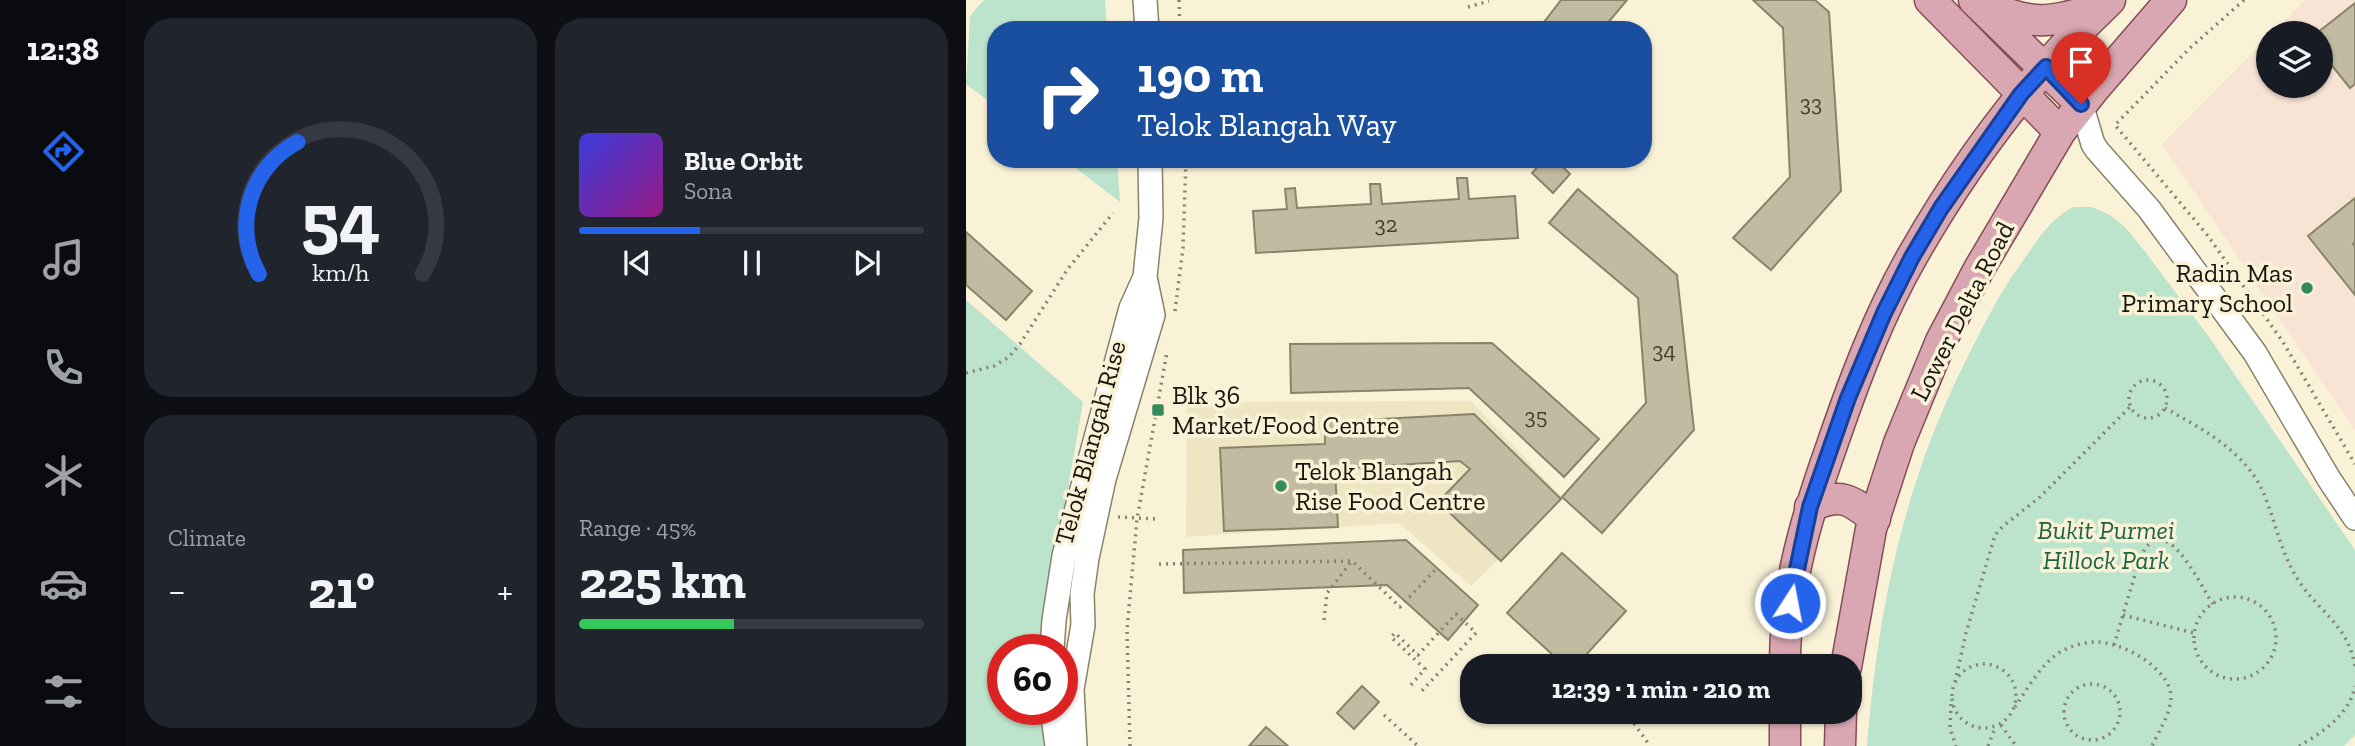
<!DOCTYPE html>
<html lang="en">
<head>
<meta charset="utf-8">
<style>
	body { margin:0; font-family:"Zilla Slab",serif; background:#20242c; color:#f1f3f6; height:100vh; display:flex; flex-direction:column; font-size:26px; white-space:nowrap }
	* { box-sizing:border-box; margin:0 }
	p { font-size:23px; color:#9ea1a6 }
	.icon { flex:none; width:38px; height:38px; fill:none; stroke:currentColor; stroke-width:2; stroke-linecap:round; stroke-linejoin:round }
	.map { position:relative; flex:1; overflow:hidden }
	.details { display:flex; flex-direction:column; gap:18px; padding:18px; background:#0d0f14; width:840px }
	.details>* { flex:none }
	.top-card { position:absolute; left:21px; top:21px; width:665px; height:147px; border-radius:28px; box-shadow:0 2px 5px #0004; background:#1a4fa0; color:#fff; overflow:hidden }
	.tools { position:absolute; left:1290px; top:21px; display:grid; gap:14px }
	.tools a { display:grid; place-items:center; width:77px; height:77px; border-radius:50%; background:#171b24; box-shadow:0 2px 5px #0004; font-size:35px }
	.speed { position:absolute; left:21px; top:634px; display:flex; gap:14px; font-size:35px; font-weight:700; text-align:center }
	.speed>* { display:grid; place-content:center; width:91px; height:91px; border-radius:50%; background:#171b24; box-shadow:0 2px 5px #0004; line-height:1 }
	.speed .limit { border:10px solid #d22; background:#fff; color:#111 }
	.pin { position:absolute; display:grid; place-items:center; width:60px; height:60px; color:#fff; margin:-72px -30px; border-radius:50% 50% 50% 0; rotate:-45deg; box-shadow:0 0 7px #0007 }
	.pin .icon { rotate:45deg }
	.me { position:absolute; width:77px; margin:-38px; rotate:11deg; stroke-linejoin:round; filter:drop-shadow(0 0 5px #0008) }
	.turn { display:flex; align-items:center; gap:24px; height:147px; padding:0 35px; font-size:32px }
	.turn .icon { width:91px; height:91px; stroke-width:2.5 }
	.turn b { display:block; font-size:49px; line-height:60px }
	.big { font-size:52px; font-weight:700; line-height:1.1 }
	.details .card { flex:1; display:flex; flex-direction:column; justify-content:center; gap:10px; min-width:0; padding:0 24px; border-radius:28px; background:#20242c }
	.details .dial { align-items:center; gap:0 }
	.dial svg { height:182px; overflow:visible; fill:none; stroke:#363941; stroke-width:7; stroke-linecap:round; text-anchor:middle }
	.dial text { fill:#f1f3f6; stroke:none }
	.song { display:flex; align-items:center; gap:21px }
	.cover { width:84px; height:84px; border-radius:10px; background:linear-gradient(135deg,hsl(240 70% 55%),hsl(310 70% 35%)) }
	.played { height:7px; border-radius:4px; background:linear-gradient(90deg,#2563eb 35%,#363941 35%) }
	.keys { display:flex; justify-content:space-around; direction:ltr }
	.heat { display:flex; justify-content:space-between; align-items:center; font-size:38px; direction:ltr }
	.charge { height:10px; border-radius:5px; background:linear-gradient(90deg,#34c759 45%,#363941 0) }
	.details .tiles { flex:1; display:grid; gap:18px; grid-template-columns:repeat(2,1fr) }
	.trip { position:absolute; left:494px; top:654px; width:402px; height:70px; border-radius:28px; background:#171b24; box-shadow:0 2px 5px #0004; font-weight:700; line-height:70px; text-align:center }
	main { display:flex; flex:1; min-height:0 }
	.tab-bar { display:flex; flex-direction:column; width:126px; justify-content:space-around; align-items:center; background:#090b0e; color:#9ea1a6 }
	.tab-bar .icon { width:49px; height:49px }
	.tab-bar .active { color:#2563eb }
	.tab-bar b { font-size:32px; color:#f1f3f6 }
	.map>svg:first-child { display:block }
</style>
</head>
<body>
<main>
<nav class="tab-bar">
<b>12:38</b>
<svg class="icon active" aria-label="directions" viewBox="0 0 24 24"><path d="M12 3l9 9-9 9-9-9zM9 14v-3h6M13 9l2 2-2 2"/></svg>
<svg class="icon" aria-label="music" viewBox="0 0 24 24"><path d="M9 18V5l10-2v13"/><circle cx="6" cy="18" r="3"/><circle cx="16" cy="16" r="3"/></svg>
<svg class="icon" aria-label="phone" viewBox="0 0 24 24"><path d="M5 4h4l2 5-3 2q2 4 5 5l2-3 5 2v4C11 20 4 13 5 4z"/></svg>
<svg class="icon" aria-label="climate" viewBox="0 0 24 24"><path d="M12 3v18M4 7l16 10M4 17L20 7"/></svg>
<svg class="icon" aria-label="car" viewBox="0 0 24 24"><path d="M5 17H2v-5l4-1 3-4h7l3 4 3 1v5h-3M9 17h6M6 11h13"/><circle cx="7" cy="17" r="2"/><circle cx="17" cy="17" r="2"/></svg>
<svg class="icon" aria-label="filters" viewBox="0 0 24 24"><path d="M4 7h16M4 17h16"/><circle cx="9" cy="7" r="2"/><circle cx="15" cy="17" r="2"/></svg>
</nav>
<section class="details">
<div class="tiles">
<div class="card dial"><svg viewBox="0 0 100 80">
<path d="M14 69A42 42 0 1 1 86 69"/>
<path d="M14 69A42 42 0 0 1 31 11" stroke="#2563eb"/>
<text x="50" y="56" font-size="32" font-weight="700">54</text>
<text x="50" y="72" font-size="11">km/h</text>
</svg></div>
<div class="card">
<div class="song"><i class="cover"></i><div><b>Blue Orbit</b><p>Sona</p></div></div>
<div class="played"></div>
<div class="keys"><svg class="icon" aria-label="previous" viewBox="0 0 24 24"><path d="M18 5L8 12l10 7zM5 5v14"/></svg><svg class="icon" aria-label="pause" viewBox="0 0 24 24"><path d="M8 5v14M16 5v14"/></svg><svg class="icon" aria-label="next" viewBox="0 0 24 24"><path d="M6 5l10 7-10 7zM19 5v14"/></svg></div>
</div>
<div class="card"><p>Climate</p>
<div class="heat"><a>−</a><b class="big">21°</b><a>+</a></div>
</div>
<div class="card"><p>Range · 45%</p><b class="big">225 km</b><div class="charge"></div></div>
</div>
</section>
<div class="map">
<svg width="1389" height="746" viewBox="0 0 1389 746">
	<rect width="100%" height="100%" fill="#f9f2d7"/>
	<!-- built -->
	<path fill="#eee6c3" d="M505,401l91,96 -91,89 -72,-63 -213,14 1,-135z"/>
	<!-- education -->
	<path fill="#f7e4d4" d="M1339,0h50v431l-193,-287 106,-107v49h52v-53h-48z"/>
	<!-- green -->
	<path fill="#bce3cc" d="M18,0h121l2,30h-111v77l-30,-23 4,-68z
		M98,159h53l3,43z
		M1107,207h19l18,8 15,12 18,22 66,88 146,213v185l-11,11h-477c12,-145 38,-268 105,-398 15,-29 29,-57 48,-83 15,-21 30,-47 53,-58z
		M0,300l117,102 -42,247h-38v60h42l3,37h-82z"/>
	<!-- building -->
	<path fill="#c2bba1" stroke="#89836a" stroke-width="2" d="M595,0h66l-25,30h-64z
		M787,0h62l14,12 12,179 -70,79 -38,-32 57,-61 -7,-149z
		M1389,3v81l-5,4 -30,-37v-18h-3z
		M579,159h10l15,15 -17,19 -21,-20z
		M491,178h10l2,21 46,-3 3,42 -262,15 -3,-42 34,-2 -2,-20 10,-1 2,20 74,-4 -1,-20h10l2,20 77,-5z
		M612,189l99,86 17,155 -92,103 -40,-36 84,-94 -8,-105 -89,-75z
		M1389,198v44l-2,2 2,2v49l-47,-59z
		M0,232l66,59 -26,29 -40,-35z
		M526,343l107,96 -35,38 -95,-89 -178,5 -1,-49z
		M508,414l87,85 -60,62 -63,-59 32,-33 -10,-8 -125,8 3,58 -114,4 -4,-83 105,-4v-22z
		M440,540l72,65 -30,35 -61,-55 -203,8 -1,-43z
		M596,553l64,58 -51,56h-9l-59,-54z
		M396,686l17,16 -25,27 -17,-16z
		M300,727l22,19h-39z"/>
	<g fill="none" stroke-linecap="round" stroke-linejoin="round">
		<defs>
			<path id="minor" d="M179,0l2,30
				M1115,104l12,40 4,6 52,59 106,144 74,126 26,39
				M86,649l2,-29 10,-64 67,-248 14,-31
				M86,709l5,37
				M109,746l-3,-57 11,-64 -1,-31 5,-36 17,-79 49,-164 -8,-38 6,-59 -1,-59"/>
			<path id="major" d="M964,0l130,132
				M1008,0l107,104
				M1022,6c48,22 64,15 113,2
				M844,507c30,-15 40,-8 65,12
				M819,667c-1,-76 22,-152 47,-222 22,-64 47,-131 81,-190 53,-93 119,-181 197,-255
				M880,667l25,-138 28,-86 42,-102 38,-72 81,-137 34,-43 77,-89
				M819,712v34
				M874,746l1,-34"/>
		</defs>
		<!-- minor casing -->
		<use href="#minor" stroke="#89836a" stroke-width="26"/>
		<!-- major casing -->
		<use href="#major" stroke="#844d56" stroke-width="33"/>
		<!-- path -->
		<path stroke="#888371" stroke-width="3.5" stroke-dasharray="2 5" stroke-linecap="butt" d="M213,0l1,30
			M1278,0l-55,49 -74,76 93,111 75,106 72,122
			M502,7l21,-6
			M209,311l8,-63 3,-89
			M0,373l28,-7 15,-9 11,-13 47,-74 46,-57
			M1163 399a19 19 0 1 1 38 0a19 19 0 1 1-38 0Z
			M1199,408c39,22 84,45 101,91 11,29 16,57 34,84 21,30 48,43 55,83
			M152,517l38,2
			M193,564l193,-3 48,46 37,-39
			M1228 638a41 41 0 1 1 82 0a41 41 0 1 1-82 0Z
			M1157,615l71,18
			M358,620l3,-27 25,-32
			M1148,645l26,-87c24,-53 58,24 73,46
			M620,655l8,12
			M986 696a32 32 0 1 1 64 0a32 32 0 1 1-64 0Z
			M989,682l11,-49 29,-98 7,-8 38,-30 90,-90
			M1098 712a28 28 0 1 1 56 0a28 28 0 1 1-56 0Z
			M445,685l14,-16 -34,-32 4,-4 23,22 38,-41 20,19 -57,61
			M985,704l-1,24 6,18
			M1049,707c13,-19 25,-42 45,-55 11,-6 23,-10 36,-10 25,0 66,22 74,48 5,17 -11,41 -18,56
			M660,712l24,34
			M418,715l34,31
			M1035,725l15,21
			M164,746l-3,-116 10,-111 30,-167
			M1022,746l7,-18
			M1333,746c23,-13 51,-32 56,-60"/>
		<!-- minor -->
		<use href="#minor" stroke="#fff" stroke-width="23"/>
		<!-- major -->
		<use href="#major" stroke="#d9a7b2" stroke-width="30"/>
	</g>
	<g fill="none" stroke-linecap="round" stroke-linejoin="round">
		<defs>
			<path id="route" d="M824,603l20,-96 38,-109 36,-85 28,-56 29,-49 80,-114 25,-27 35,37"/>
		</defs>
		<!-- route casing -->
		<use href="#route" stroke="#184099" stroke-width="18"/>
		<!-- route -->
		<use href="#route" stroke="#2563eb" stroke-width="12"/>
	</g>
	<!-- markers -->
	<g fill="#378a5c" stroke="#f9f2d7" stroke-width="2.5">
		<circle cx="1341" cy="288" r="7"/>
		<rect x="185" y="403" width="14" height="14" rx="3.5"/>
		<circle cx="315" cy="486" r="7"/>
	</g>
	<g text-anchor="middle" stroke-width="7" stroke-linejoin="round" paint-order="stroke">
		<!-- number labels -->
		<g font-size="23" fill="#423e30">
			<text x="845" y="111">33</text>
			<text x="420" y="232">32</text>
			<text x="698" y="358">34</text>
			<text x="570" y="424">35</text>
		</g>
		<!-- poi labels -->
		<g font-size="26" fill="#17140b" stroke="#f9f2d7" text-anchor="start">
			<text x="1327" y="282" text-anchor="end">Radin Mas<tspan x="1327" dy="30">Primary School</tspan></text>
			<text x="206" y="404">Blk 36<tspan x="206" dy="30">Market/Food Centre</tspan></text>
			<text x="329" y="480">Telok Blangah<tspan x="329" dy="30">Rise Food Centre</tspan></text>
		</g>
		<!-- street labels -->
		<g font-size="26" fill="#17140b" stroke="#f9f2d7">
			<text transform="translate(996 311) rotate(-63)" y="9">Lower Delta Road</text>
			<text transform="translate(124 443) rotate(-75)" y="9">Telok Blangah Rise</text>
		</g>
		<!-- park labels -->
		<g font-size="26" font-style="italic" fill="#1c6443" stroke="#f9f2d7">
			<text x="1140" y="539">Bukit Purmei<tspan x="1140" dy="30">Hillock Park</tspan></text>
		</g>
	</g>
</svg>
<div class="tools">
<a><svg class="icon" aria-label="layers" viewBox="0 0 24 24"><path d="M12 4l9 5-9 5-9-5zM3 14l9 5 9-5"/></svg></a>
</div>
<div class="speed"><div class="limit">60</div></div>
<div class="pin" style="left:1115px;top:104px;background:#d93025"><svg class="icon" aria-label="arrive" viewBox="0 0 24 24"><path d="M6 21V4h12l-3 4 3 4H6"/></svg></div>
<svg class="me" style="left:824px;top:603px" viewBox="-20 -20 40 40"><circle r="17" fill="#2563eb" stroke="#fff" stroke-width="3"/><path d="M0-11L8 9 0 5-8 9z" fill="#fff"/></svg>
<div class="trip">12:39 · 1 min · 210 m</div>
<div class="top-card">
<div class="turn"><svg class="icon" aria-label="right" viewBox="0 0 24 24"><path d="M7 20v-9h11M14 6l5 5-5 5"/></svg><div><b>190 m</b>Telok Blangah Way</div></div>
</div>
</div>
</main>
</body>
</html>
